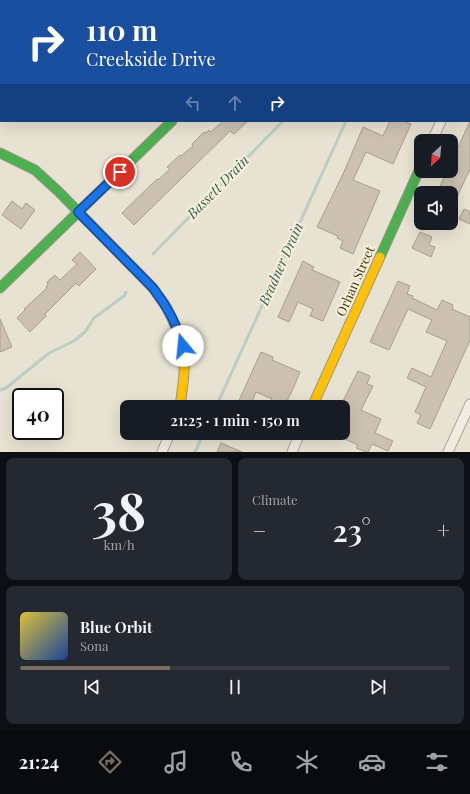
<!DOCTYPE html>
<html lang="en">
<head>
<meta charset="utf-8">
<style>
	body { margin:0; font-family:"Playfair Display",serif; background:#242831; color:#f1f3f6; height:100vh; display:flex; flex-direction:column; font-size:15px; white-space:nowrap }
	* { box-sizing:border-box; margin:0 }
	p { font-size:13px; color:#9ea1a6 }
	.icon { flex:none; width:22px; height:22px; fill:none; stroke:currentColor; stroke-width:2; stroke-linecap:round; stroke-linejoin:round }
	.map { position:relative; height:452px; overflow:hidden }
	.side { display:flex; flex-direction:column; gap:6px; padding:6px; background:#0d0f14; flex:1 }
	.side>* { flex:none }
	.guide { position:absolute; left:0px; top:0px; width:470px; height:122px; box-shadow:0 4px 16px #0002; background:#1a4fa0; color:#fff; overflow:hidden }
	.needle { width:26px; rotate:206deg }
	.fabs { position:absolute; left:414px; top:134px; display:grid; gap:8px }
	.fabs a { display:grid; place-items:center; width:44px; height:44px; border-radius:8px; background:#171b24; box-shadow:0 4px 16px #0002; font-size:20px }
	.speed { position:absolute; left:12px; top:388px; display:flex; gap:8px; font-size:20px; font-weight:700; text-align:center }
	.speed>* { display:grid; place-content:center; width:52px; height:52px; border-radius:50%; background:#171b24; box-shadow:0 4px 16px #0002; line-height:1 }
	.speed .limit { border:2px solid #111; border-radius:6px; background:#fff; color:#111 }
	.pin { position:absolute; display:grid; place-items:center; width:34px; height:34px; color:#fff; margin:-17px; border:2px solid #fff; border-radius:50%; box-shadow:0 1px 4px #0007 }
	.me { position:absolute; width:44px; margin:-22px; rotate:343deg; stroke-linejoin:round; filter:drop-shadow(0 0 3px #0008) }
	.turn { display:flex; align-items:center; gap:14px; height:84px; padding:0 20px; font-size:18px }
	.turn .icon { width:52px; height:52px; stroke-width:2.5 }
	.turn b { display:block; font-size:28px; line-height:34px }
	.lanes { display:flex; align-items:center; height:38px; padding:0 20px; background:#0003; justify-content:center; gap:20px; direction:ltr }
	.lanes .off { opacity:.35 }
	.big { font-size:30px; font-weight:600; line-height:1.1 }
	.side .tile { flex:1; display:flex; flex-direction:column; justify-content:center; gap:6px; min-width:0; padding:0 14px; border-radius:8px; background:#242831 }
	.side .dial { align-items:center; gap:0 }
	.dial b { font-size:52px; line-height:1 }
	.song { display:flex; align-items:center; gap:12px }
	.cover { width:48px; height:48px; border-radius:6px; background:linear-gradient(135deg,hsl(50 70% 55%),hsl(220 70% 35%)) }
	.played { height:4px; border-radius:2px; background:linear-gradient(90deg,#796e5d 35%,#363941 35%) }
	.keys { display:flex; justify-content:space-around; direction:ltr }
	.heat { display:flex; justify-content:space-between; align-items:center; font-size:22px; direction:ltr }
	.side .tiles { flex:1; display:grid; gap:6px; grid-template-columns:1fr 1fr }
	.tile:last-child { grid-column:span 2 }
	.trip { position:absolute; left:120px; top:400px; width:230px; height:40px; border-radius:8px; background:#171b24; box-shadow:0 4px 16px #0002; font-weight:600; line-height:40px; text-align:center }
	.tab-bar { display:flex; height:64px; justify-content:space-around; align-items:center; background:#090b0e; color:#9ea1a6 }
	.tab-bar .icon { width:28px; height:28px }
	.tab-bar .selected { color:#796e5d }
	.tab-bar b { font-size:18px; color:#f1f3f6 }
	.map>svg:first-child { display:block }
</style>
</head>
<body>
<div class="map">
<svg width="470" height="452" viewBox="0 0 470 452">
	<rect width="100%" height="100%" fill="#e7e2d1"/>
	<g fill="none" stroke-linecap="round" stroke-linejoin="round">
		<!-- stream -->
		<path stroke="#bbcec4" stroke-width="3" d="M398,1l1,-1
			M153,254l130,-133
			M0,390l6,-2 43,-35 25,-12 11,-9 9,-14 30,-22 2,-4
			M216,407l130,-286
			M195,452l9,-19"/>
	</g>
	<!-- building -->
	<path fill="#ccc1b1" stroke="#a89e8f" d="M223,121h25l-14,13 -4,-3 -96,94 -12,-12 35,-34 1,1 12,-11 -3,-2 13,-12 1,1 12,-10 -1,-2 12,-12 2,1 3,-3 2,2z
		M390,121h14l7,3 -18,40 -27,-12 -6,13 -7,15 27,11 -27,63 -13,-6 3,-7 -6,-3 1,-2 -21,-9 27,-55 19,-45 20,9z
		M470,121v48l-19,41v-17h-14l10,-22h4v-8z
		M12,201l10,8 4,-6 9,7 -14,19 -19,-14z
		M464,209l6,3v12l-11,-5z
		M420,232l12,5 -3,8 6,2 -4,10 -19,-9z
		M80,252l16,17 -17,17 -3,-3 -31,31 1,2 -16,16 -13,-14 8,-8 -1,-1 23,-21 -1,-1 2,-3 -1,-2 8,-7 5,5 17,-16 -5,-4z
		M303,261l11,6 -2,3 28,12 -17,39 -13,-5 3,-7 -15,-7 -9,20 -11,-5z
		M398,281l12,5 -3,8 6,2 -1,2 25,12 5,-10 11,5 -1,4 18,8v23l-40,89 -13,-6 4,-8 -6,-3 11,-25 -19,-9 5,-10 19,9 16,-36 -21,-9 6,-12 -24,-11 -19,41 -19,-8z
		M0,319l12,28 -12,5z
		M261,352l12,5 -1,3 28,12 -7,17 -9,18h-15l3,-8 -16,-7 -6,15h-14z
		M358,371l12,5 -3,8 6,2 -12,24 20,9 -6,14 18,8 -5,10 -16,-7 -4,8h-2l-10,-4 2,-3 -15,-7v-31h-3z
		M221,443l21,9h-25z"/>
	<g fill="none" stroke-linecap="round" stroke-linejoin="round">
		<defs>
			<path id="street" d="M59,1l1,-1
				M235,1l1,-1
				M469,59l1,-2
				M0,115l1,-2
				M432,141l9,-20
				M162,452l8,-19
				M292,452l8,-19
				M448,452l22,-48"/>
			<path id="fast" d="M0,153l35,17 24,22 94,96 14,20 13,28
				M380,257l41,-91
				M0,288l172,-167"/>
			<path id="slow" d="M180,336c8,24 3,46 0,71
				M312,407l68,-150"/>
		</defs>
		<!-- street casing -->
		<use href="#street" stroke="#ada799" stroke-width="11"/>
		<!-- fast casing -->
		<use href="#fast" stroke="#9d9689" stroke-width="11"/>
		<!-- slow casing -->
		<use href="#slow" stroke="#9d9689" stroke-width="11"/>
		<!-- street -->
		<use href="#street" stroke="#f0ece2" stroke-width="9"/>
		<!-- fast -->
		<use href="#fast" stroke="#4caf50" stroke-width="9"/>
		<!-- slow -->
		<use href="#slow" stroke="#ffc107" stroke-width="9"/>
	</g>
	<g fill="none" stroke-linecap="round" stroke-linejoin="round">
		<defs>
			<path id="route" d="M120,172l-42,40 75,76c14,18 24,35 30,58"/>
		</defs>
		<!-- route casing -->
		<use href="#route" stroke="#114b97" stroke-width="10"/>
		<!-- route -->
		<use href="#route" stroke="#1a73e8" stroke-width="7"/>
	</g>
	<g text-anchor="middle" stroke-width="4" stroke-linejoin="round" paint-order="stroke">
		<!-- street labels -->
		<g font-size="13" fill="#3e301f" stroke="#f8f1d7">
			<text transform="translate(355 281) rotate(-66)" y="5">Orhan Street</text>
		</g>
		<!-- water labels -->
		<g font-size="14" font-style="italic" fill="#2e5d5e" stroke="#f8f1d7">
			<text transform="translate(218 187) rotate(-46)" y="5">Bassett Drain</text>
			<text transform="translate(281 264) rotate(-66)" y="5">Bradner Drain</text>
		</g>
	</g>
</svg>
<div class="fabs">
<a><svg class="needle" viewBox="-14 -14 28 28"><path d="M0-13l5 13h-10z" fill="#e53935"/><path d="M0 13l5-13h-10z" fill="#9ea1a6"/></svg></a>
<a><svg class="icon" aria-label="sound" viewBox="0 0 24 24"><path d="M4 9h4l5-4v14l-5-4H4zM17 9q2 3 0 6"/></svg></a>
</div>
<div class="speed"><div class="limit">40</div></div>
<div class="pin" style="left:120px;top:172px;background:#d93025"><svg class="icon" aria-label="arrive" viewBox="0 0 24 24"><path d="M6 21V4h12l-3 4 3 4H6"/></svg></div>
<svg class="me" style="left:183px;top:346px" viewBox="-20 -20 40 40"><circle r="19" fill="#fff"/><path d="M0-13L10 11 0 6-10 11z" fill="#1a73e8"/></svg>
<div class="trip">21:25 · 1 min · 150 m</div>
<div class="guide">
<div class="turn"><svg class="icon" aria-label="right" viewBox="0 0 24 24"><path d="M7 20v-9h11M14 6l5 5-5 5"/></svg><div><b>110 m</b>Creekside Drive</div></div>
<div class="lanes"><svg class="icon off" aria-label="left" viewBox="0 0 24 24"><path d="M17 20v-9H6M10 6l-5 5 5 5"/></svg><svg class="icon off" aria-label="ahead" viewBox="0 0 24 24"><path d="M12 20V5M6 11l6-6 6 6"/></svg><svg class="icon" aria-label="right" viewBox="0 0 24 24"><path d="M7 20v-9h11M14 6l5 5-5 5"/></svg></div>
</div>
</div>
<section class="side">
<div class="tiles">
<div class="tile dial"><b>38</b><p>km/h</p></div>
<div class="tile"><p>Climate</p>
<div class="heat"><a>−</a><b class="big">23°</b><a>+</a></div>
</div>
<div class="tile">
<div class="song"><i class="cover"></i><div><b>Blue Orbit</b><p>Sona</p></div></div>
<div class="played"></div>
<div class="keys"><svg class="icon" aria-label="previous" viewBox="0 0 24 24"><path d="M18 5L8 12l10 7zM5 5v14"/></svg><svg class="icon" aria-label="pause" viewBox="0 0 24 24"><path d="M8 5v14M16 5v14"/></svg><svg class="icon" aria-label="next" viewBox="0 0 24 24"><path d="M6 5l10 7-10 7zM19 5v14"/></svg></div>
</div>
</div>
</section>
<nav class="tab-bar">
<b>21:24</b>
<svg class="icon selected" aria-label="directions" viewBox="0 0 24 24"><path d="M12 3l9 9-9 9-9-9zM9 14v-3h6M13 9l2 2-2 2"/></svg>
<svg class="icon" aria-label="music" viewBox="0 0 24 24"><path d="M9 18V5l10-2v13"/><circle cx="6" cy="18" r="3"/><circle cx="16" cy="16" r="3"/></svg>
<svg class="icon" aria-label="phone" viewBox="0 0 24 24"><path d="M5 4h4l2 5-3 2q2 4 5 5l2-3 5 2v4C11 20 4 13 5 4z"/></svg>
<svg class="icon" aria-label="climate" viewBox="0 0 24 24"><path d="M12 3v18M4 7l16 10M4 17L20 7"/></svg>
<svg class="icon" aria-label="car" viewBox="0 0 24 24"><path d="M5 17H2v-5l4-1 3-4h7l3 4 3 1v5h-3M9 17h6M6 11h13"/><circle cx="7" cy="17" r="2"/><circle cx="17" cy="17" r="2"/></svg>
<svg class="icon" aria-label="filters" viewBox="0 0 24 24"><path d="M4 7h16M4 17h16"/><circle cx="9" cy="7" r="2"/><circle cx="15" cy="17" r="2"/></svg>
</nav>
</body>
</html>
